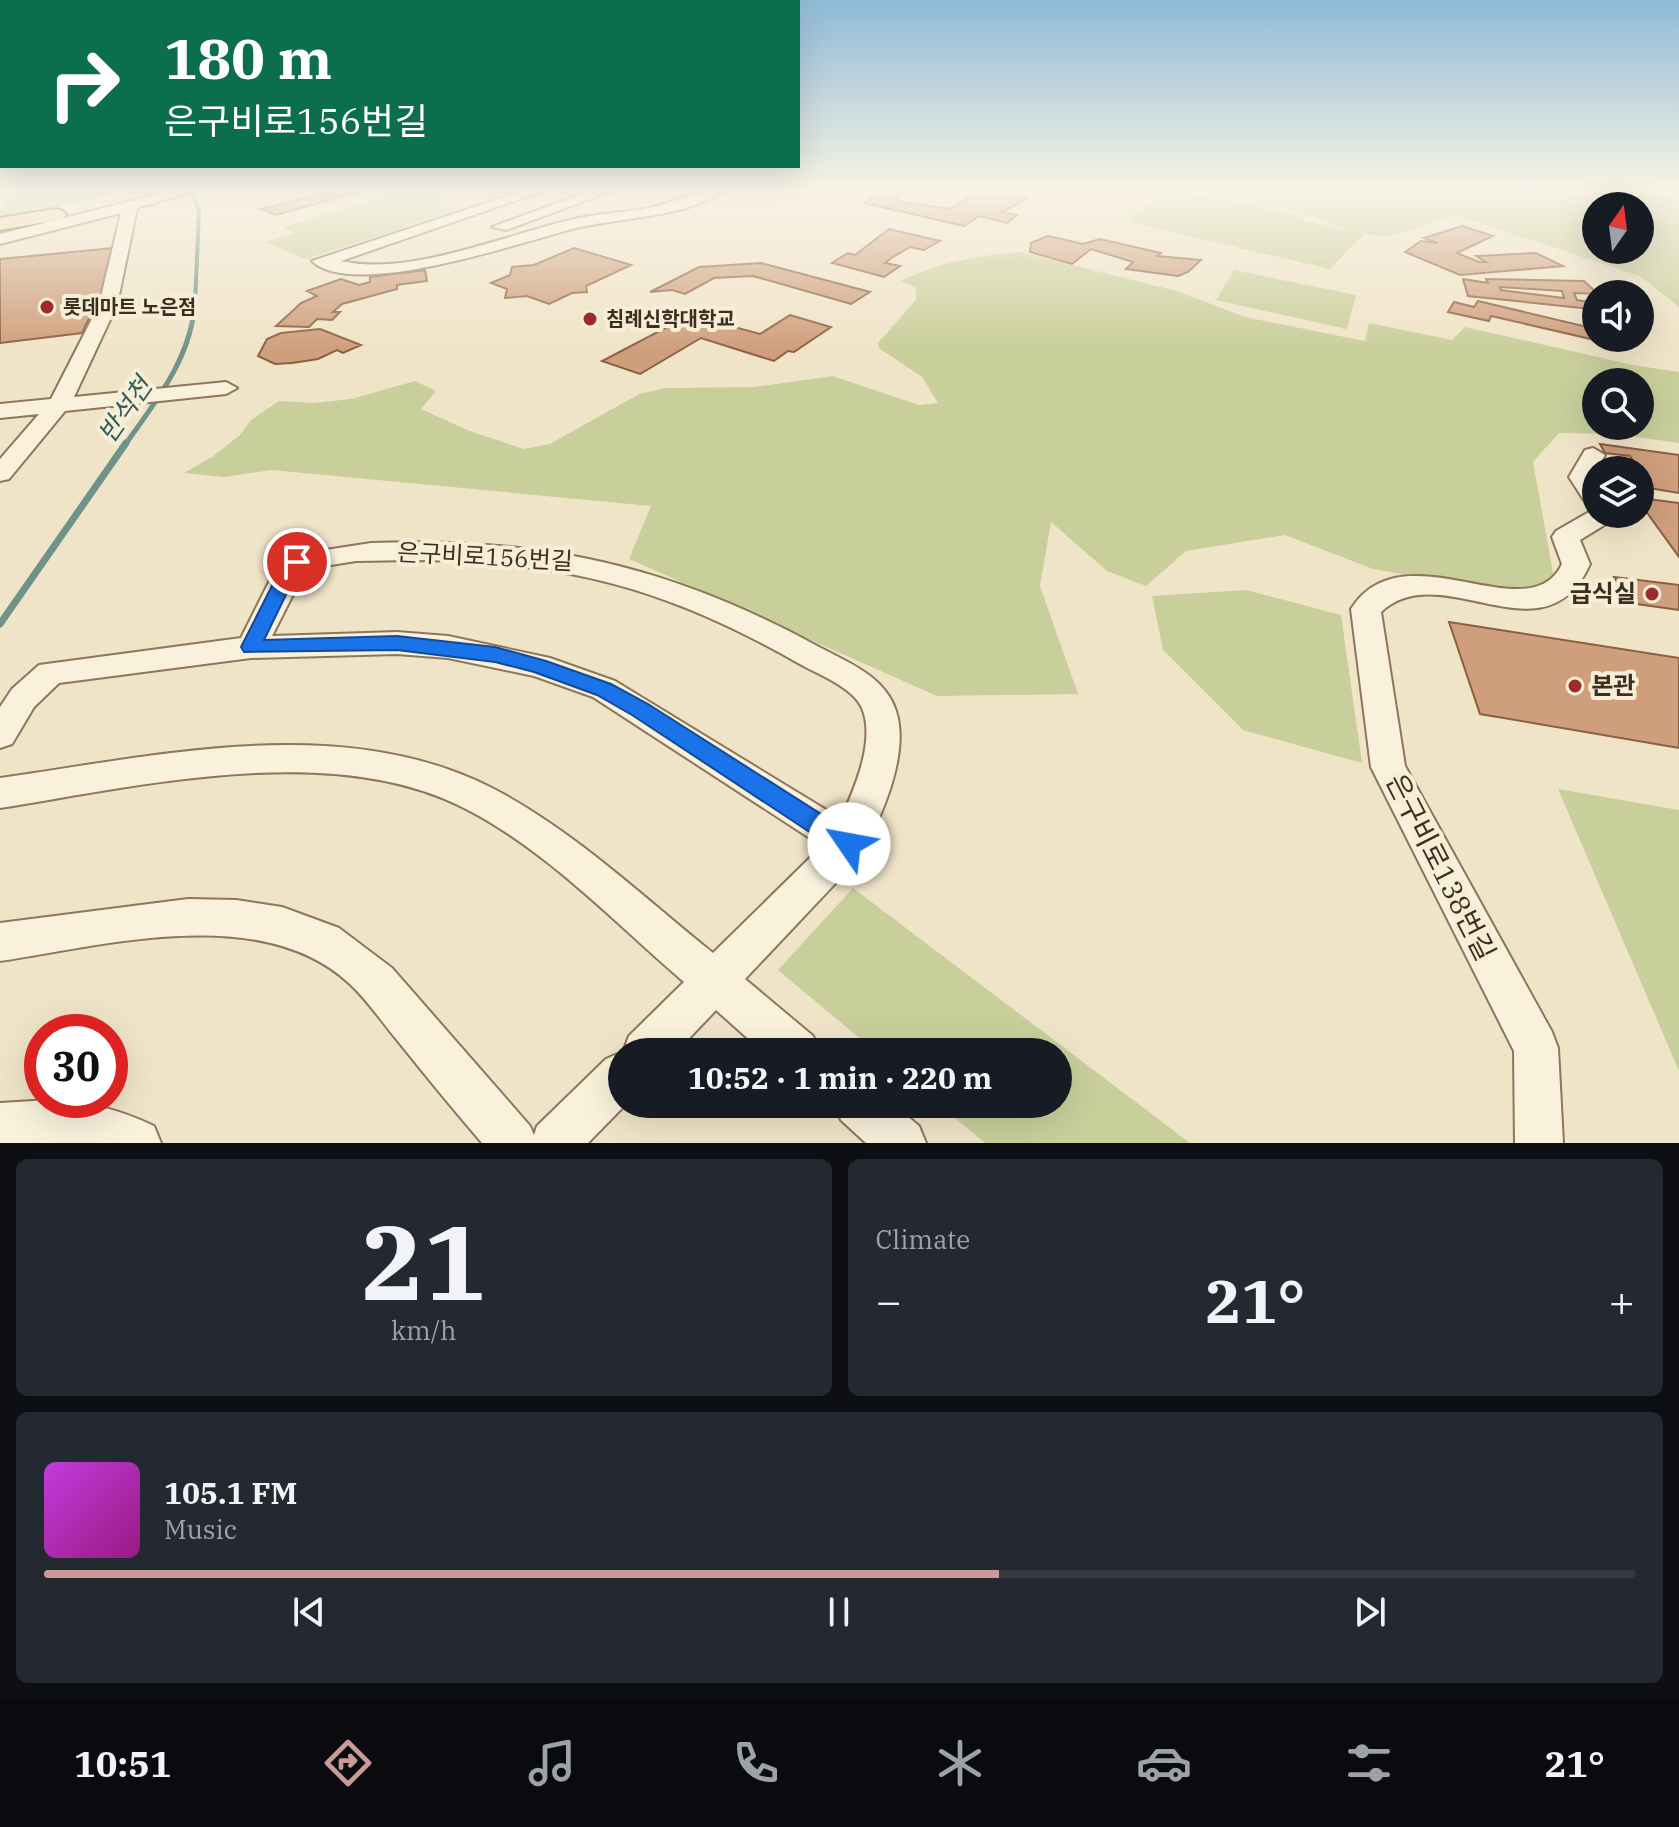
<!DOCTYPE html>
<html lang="en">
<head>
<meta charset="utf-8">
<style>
	body { margin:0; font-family:"IBM Plex Serif","Noto Sans KR",serif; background:#242831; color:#f1f3f6; height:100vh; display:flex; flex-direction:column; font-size:30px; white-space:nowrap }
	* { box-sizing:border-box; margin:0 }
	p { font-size:26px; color:#9ea1a6 }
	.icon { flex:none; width:44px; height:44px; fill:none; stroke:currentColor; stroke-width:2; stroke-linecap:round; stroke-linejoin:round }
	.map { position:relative; height:1143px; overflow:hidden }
	.side { display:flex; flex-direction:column; gap:16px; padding:16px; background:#0d0f14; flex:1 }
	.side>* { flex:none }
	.hud { position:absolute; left:0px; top:0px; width:800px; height:168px; box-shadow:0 8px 32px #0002; background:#0b6e4f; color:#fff; overflow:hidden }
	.needle { width:52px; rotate:14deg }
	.controls { position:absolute; left:1582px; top:192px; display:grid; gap:16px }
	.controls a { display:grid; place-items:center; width:72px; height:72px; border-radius:50%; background:#171b24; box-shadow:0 8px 32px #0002; font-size:40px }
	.speed { position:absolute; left:24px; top:1014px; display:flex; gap:16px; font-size:40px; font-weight:700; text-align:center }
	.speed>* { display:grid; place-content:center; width:104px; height:104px; border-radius:50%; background:#171b24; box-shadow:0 8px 32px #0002; line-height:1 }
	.speed .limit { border:12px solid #d22; background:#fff; color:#111 }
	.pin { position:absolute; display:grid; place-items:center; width:68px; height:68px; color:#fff; margin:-34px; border:4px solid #fff; border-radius:50%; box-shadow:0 2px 8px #0007 }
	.me { position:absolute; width:88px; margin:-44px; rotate:303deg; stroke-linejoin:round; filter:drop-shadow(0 0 6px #0008) }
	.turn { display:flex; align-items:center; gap:28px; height:168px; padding:0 32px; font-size:36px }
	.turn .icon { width:104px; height:104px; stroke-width:2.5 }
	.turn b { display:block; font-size:56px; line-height:68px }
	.big { font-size:60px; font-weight:700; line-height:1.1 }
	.side .tile { flex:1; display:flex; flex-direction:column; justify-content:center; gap:12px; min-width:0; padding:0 28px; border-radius:12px; background:#242831 }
	.side .dial { align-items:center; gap:0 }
	.dial b { font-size:104px; line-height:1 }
	.song { display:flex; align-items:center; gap:24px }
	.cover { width:96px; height:96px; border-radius:12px; background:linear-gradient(135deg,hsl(290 70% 55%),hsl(310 70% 35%)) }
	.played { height:8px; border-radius:4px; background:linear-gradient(90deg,#cc999b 60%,#363941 60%) }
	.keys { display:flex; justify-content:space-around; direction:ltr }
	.heat { display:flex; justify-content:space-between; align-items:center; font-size:44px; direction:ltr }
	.side .tiles { flex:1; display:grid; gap:16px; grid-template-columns:1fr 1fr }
	.tile:last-child { grid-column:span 2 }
	.trip { position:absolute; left:608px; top:1038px; width:464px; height:80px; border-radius:40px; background:#171b24; box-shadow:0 8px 32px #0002; font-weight:700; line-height:80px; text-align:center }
	.tab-bar { display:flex; height:128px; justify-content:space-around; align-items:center; background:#090b0e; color:#9ea1a6 }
	.tab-bar .icon { width:56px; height:56px }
	.tab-bar .selected { color:#cc999b }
	.tab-bar b { font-size:36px; color:#f1f3f6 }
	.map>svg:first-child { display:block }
</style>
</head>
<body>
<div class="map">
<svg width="1679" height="1143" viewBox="0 0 1679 1143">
	<rect width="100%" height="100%" fill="#f0e4c8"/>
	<!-- green -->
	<path fill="#c9cf9b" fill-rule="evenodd" d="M15,190h115l-113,26 -17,1v-10z
		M406,190h13l31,11 -9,3 16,6 -151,49 -41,-17 30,-9 -12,-6z
		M1172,190l128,25 5,6 59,13 -34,35 -197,-46 -5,-4z
		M1204,190h475v117l-39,-31 -182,-60c-24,4 -44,14 -67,20 -16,3 -73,-14 -85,-23zM1596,206h44v44h-44z
		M1020,252l157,39 68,26 120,24 4,-18 83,17 13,-13 168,38 46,7v71l-64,-9 -56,-1 -26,29 21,116 -43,15 -138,-24 -88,-34 -99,16 -40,35 -39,-15 -56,-49 -11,64 38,108 -141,2 -308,-137 22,-53 -379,-36 -48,7 -40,-4 28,-16 28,-22 11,-15 28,-19 34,2 38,-4 64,-18 21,10 -15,18 46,21 57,19 26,-5 89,-50 27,-6 88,-1 79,-11 86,29 19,-2 -16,-26 -43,-29 -1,-5 38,-43v-13l-15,-6c37,-18 77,-26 119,-29zM1596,382h44v44h-44z
		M1234,270l122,25 -9,34 -131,-29z
		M1246,590l95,25 21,148 -119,-33 -80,-80 -11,-54z
		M1558,789l121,21v261z
		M853,888l337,255h-205l-47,-39h120v-52h-182l-98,-82z"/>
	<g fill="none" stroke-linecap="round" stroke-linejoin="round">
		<!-- stream-far2 -->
		<path stroke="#6f938a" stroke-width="4" d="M192,190l7,22 -4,91"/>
		<!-- stream-far1 -->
		<path stroke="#6f938a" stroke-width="5" d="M125,445c31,-44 67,-88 70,-144"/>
		<!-- stream -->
		<path stroke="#6f938a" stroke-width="7" d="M0,624l126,-181"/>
	</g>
	<!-- building -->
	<path fill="#cf9f7d" stroke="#8d5f41" stroke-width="2" fill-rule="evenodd" d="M341,190h24l-89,25 -15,-6z
		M884,190h28l-18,10 55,9 23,-14h39l16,4 -25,13 15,3 -10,8 -28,-7 -15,10 -100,-23z
		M1462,226l31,10 -36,17 22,9h7l-10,-6 60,-3 27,13 -103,9 -55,-23 16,-11 17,2 -14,-5z
		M889,229l51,12 -16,9 -14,-3 -17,10 -8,6 15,3 -16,11 -52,-14 16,-10 7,2z
		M1048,236l35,8 17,-5 61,14 -4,3 44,4 -13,12 -10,4 -52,-7 7,-7 -42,-13 -19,15 -42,-12 1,-9z
		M114,248l-7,33 -25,52 -82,10v-84z
		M574,248l57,17 -45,21 1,6 -15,1 -23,11 -22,-8 -22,2 2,-9 -16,-6 19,-8 2,-8 22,-2z
		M761,263l109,29 -19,12 -98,-28 -39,2 -29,16 -13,-4 -22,2 49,-25z
		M425,270l2,11 -30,4v4l-55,15 -9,8h7l-8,8 -15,-1 -8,8 -33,-1 25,-23 16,-7 -10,-5 34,-12 18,6 11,-3v-5z
		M1463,279l25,4 -2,-4 98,2 14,13 -24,-1 3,7 19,3v10l-14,-5 -114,-12zM1500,287l62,4 2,7 -63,-8z
		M1478,301l118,28v9h27l-2,8 -130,-30 -2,5 -41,-9 6,-10 20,5z
		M690,315l70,19 30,-19 41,12 -37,25 -6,-1 -14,10 -73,-23 -61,36 -38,-13z
		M320,329l41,16 -18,8 -6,-3 -19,9 -26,4 -17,1 -17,-8 9,-17 14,-6z
		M1600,444l79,11v38l-30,-5 -19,-32 -25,-3z
		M1640,498l39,5v54l-39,-54z
		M1614,577l65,8v25l-49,-7z
		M1449,622l230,36v90l-199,-34z"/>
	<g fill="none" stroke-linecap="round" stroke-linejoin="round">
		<defs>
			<path id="minor" d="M175,190h23l-61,18 -20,97 -43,92 152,-15 11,6 -11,6 -161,17 -56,68 -9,2v-22l39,-45 -39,4v-14l51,-5 48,-94 22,-92 -121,31v-10z
				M525,190h21l-205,71c68,16 167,-27 233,-42 26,-6 53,-6 79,-12 25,-6 44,-18 70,-17 -31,27 -107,28 -147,38 -52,13 -222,73 -264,33z
				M593,190h21l-108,40 -14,-3z
				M1593,448l12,7 -12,22 3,31 -9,-3 -18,-28 16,-27z
				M1596,508v6l23,2 -39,24 10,24c-45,101 -148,-9 -209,48l24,154 147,266 6,16 5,95h-48l-1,-92 -143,-284 -20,-158c52,-83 178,25 211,-45l-10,-27 4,-6z
				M371,543c170,-6 298,22 448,104 28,15 66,29 77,64 14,44 -15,105 -34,144l-117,124 68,57 6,16h-56l-47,-42 -40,42h-53l6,-16 55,-54c-70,-60 -140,-135 -224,-176 -132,-65 -320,-20 -460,2v-30c157,-22 341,-66 490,9 82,42 152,109 223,166l109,-107 -229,-149 -59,-21 -86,-18 -51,-4 -146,4 -192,25 -25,24 -22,37 -12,4v-41l12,-18 27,-24 202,-27 34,-68 12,-14zM417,560c150,2 250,28 381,103 19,11 55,24 64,45 14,33 -8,81 -21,111l-226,-138 -65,-23 -102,-22 -51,-4 -125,4 34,-67 50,-8z
				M188,899l48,1 46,7 57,21 53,40 138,158 4,9 3,-9 69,-67 16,-7v52h4l-38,39h-106c-29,-34 -57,-68 -85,-103 -15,-18 -29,-39 -47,-56 -88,-82 -243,-39 -350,-23v-38z
				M50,1100c38,1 70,10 104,26l7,17h-161v-40z
				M834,1104h59l26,22 7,17h-60l-25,-23z"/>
			<path id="major" d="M56,209l7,2 3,4 -3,4 -63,11v-12z"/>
		</defs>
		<!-- minor casing -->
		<use href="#minor" stroke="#8d765c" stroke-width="4"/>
		<!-- major casing -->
		<use href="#major" stroke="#5b4430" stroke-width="4"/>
		<!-- minor -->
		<use href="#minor" fill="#faf1dc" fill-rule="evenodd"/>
		<!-- major -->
		<use href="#major" fill="#f3d9a0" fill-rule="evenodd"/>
	</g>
	<!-- sky -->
	<linearGradient id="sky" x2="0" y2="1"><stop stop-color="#8fbad6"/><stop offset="0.54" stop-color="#f8f3e6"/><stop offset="1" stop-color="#f8f3e6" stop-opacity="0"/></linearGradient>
	<rect width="1679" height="350" fill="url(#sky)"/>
	<!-- route -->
	<path fill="#1a73e8" stroke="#114b97" stroke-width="2" d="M297,557l9,5 -9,10 -33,68 133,-4 98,11 51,14 65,23 37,20 209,133 4,7 -4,8 -8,3 -9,-3 -208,-137 -35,-20 -63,-23 -39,-10 -98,-12 -153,2 -3,-5 39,-77z"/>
	<!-- markers -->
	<g fill="#9e2a2b" stroke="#f7eed8" stroke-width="3">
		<circle cx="47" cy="307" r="8"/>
		<circle cx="590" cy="319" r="8"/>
		<circle cx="1652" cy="594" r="8"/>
		<circle cx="1575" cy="686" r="8"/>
	</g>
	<g text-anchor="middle" stroke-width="8" stroke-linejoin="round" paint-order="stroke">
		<!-- far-poi labels -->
		<g font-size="20" font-weight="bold" fill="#3d2e20" stroke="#f7eed8" text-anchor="start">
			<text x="63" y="314">롯데마트 노은점</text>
			<text x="606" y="326">침례신학대학교</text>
		</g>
		<!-- street labels -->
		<g font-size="24" fill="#3d2e20" stroke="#f7eed8">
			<text transform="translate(485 557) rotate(3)" y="8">은구비로156번길</text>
		</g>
		<!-- poi labels -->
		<g font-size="24" font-weight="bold" fill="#3d2e20" stroke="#f7eed8" text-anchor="end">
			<text x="1636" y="602">급식실</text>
			<text x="1591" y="694" text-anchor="start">본관</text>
		</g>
		<!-- water labels -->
		<g font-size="26" font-style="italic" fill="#2f5d5a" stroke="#f7eed8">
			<text transform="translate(125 410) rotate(-55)" y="9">반석천</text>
		</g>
		<!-- near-street labels -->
		<g font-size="28" fill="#3d2e20" stroke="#f7eed8">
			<text transform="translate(1441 867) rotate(63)" y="10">은구비로138번길</text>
		</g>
	</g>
</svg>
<div class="controls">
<a><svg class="needle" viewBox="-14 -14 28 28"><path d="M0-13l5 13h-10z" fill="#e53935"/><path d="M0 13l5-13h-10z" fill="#9ea1a6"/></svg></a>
<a><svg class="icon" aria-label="sound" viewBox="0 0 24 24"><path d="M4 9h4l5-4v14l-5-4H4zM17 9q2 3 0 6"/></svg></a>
<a><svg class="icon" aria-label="search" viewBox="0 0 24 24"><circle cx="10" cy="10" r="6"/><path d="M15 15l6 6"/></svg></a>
<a><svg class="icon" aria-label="layers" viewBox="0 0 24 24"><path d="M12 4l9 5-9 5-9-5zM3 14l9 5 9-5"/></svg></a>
</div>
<div class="speed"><div class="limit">30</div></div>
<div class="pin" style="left:297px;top:562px;background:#d93025"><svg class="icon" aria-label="arrive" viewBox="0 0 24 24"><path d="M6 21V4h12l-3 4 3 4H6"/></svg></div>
<svg class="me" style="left:849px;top:844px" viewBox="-20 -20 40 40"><circle r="19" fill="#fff"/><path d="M0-13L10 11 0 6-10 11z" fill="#1a73e8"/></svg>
<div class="trip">10:52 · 1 min · 220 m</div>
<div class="hud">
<div class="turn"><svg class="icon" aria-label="right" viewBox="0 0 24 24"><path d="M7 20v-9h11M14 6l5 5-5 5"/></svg><div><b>180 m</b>은구비로156번길</div></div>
</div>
</div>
<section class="side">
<div class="tiles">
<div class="tile dial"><b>21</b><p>km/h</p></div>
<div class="tile"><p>Climate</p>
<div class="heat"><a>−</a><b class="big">21°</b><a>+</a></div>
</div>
<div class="tile">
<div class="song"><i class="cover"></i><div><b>105.1 FM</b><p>Music</p></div></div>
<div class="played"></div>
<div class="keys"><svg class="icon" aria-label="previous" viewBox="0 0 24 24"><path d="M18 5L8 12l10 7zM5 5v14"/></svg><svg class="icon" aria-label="pause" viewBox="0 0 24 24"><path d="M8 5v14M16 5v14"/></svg><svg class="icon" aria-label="next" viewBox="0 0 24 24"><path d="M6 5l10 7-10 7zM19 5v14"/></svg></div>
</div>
</div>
</section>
<nav class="tab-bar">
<b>10:51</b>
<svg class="icon selected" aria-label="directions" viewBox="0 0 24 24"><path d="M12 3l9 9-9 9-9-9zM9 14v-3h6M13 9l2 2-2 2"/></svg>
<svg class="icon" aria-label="music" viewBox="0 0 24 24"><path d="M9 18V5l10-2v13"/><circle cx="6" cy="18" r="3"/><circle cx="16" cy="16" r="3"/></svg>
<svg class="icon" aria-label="phone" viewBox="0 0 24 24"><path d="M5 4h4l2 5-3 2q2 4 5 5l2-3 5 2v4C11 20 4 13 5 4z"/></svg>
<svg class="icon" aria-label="climate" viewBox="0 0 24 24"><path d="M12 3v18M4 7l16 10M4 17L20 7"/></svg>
<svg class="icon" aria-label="car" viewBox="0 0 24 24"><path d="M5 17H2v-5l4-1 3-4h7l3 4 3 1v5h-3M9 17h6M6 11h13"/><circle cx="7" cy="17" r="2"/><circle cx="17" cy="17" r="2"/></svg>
<svg class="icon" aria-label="filters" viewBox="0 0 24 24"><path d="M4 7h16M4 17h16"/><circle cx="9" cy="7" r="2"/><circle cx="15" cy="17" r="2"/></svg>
<b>21°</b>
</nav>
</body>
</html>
